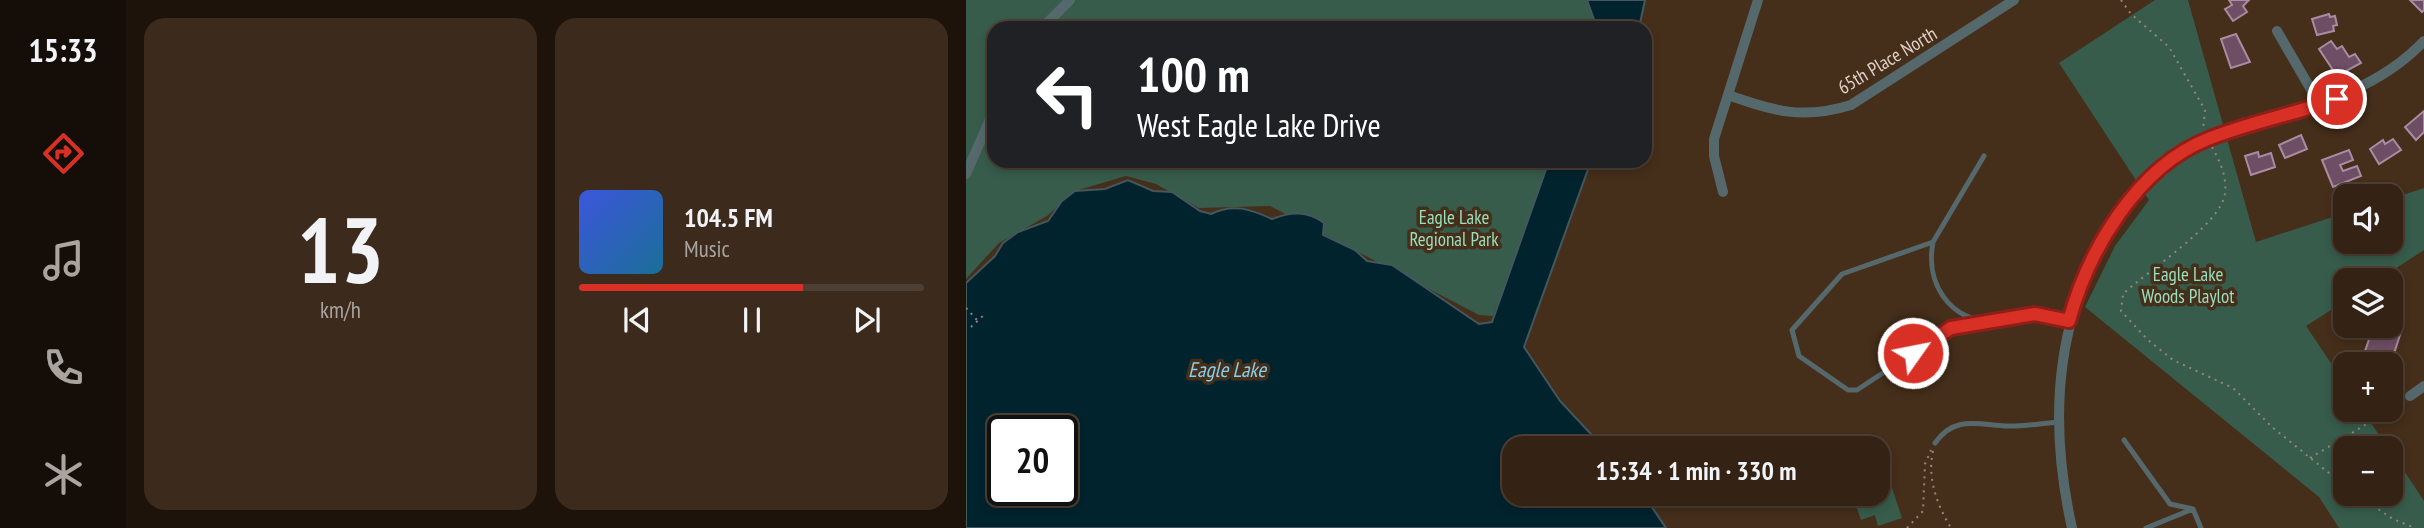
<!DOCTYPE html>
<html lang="en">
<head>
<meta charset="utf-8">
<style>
	body { margin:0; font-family:"PT Sans Narrow",sans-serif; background:#3c2a1d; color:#f1f3f6; height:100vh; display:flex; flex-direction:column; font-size:26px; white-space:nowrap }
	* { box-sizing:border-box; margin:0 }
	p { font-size:23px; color:#a9a4a0 }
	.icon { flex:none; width:38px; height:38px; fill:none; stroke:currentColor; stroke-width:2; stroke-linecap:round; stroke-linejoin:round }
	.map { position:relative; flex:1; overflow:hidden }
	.details { display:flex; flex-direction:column; gap:18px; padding:18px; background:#1d130b; width:840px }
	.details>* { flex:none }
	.hud { position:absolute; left:21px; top:21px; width:665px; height:147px; border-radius:21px; box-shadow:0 4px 10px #0003,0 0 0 2px #4e3f34; background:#202124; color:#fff; overflow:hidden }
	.tools { position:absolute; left:1367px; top:184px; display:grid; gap:14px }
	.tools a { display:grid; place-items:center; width:70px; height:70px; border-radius:14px; background:#342214; box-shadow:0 4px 10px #0003,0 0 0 2px #4e3f34; font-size:35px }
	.speed { position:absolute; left:21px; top:415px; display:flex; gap:14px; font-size:35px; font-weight:700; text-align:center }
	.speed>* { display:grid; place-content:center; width:91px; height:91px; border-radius:50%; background:#342214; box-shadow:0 4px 10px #0003,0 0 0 2px #4e3f34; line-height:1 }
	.speed .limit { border:4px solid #111; border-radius:10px; background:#fff; color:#111 }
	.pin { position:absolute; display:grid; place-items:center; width:60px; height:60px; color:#fff; margin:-30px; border:4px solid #fff; border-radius:50%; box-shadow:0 2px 7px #0007 }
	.me { position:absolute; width:77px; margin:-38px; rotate:57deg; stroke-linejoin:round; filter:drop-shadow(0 0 5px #0008) }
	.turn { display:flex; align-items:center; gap:24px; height:147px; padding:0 35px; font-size:32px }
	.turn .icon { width:91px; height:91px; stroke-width:2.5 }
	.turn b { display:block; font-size:49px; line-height:60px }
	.details .tile { flex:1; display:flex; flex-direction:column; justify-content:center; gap:10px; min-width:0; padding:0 24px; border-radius:21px; background:#3c2a1d }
	.details .dial { align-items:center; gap:0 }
	.dial b { font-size:91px; line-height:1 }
	.song { display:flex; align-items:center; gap:21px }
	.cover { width:84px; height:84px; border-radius:10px; background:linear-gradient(135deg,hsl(230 70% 55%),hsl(200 70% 35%)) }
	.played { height:7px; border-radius:4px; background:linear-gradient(90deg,#d93025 65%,#4e3f34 65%) }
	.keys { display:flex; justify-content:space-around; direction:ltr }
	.details .tiles { flex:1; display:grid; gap:18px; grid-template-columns:repeat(2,1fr) }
	.trip { position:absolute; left:536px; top:436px; width:388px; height:70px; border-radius:21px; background:#342214; box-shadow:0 4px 10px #0003,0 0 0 2px #4e3f34; font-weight:800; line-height:70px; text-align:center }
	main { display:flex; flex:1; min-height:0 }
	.tab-bar { display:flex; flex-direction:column; width:126px; justify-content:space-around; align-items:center; background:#150e08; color:#a9a4a0 }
	.tab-bar .icon { width:49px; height:49px }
	.tab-bar .current { color:#d93025 }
	.tab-bar b { font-size:32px; color:#f1f3f6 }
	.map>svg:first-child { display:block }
</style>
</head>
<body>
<main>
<nav class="tab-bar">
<b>15:33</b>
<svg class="icon current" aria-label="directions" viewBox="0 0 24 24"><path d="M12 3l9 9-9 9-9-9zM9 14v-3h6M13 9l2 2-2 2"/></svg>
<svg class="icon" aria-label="music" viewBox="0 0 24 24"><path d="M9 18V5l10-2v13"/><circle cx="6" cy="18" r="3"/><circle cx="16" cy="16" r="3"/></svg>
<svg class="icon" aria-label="phone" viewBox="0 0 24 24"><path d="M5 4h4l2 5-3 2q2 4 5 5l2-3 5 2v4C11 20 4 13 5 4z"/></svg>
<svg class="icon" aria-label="climate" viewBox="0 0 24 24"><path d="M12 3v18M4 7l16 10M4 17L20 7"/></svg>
</nav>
<section class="details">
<div class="tiles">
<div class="tile dial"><b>13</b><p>km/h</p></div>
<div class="tile">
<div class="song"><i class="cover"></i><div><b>104.5 FM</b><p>Music</p></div></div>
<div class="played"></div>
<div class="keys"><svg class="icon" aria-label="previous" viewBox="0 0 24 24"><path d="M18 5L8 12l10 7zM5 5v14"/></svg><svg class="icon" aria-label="pause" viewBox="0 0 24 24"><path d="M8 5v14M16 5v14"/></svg><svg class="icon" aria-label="next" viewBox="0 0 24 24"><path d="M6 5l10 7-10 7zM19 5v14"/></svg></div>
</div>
</div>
</section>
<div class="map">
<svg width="1458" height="528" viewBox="0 0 1458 528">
	<rect width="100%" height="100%" fill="#452e1a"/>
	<!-- green -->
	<path fill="#375c4b" d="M0,0h661l-19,28h-614v133h557l-58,155 -14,-1 -209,-109 -71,2 -43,-24 -30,-8 -51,15 -28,25 -48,27 -33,36z
		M1189,0h33l68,242 89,-29v29h45l1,-43 33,-11v62l-46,30h-33v21l-39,25 39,58v26h17l26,38h-43v46h45l1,-43 33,50v27h-85l-20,-31 -234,-190 30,-61 34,-46 -90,-137z
		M919,467l17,51 -24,8 -3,-11 -14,5 -9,-26h26v-25z"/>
	<!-- water -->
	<path fill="#00232e" stroke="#44575c" stroke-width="2" fill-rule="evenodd" d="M621,0h58l-6,28h-42z
		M583,161h42l-67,186 36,54 44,47h-90v46h129l23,34h-700v-245l29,-27 8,-13 15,-11 30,-11 14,-20 13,-10 30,-2 23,-9 25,11 19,1 28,19 11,3c22,-11 39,-5 61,5 18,-7 35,-9 52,4l-1,12 32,15 12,11 25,4 87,59 13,-2zM37,430h59v60h-59z"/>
	<!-- building -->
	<path fill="#6e4e65" stroke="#a98ca1" stroke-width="2" d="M1263,0h20l-6,6 4,6 -14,9 -8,-12 7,-4z
		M1444,0h14v10l-2,2z
		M1363,14l1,3 5,-1 2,9 -4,1 1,5 -17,4 -5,-16z
		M1270,34l14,28 -19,6 -10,-29z
		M1365,41l6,8 5,-3 7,11 6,-3 6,9 -24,13 -18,-27z
		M1458,111v21l-8,8 -11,-13z
		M1335,135l6,14 -22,9 -6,-13z
		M1427,139l8,11 -22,14 -9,-15 13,-9 2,4z
		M1383,150l4,10 -13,5 3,6 14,-5 4,10 -28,11 -11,-27z
		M1292,152l1,5 12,-4 4,14 -24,8 -6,-19z
		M1419,327l16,5 -11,34 -13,-2 1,-5 -6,-2 1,-4 -8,-2 7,-20 11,3z"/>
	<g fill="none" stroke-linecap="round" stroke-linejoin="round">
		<!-- path -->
		<path stroke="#988576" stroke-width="2" stroke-dasharray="2 5" stroke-linecap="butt" d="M1155,0l10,14 38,33 36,63 -2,20
			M1246,147c8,15 15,29 13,46 -3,31 -78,78 -102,101l-2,17 27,29 25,20 60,28 39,39 73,59
			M0,308l11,12
			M5,327l14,-13
			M1425,409l9,-7
			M967,451c-6,27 4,54 18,77
			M1344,458l80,-48
			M1389,494l38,25 22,9
			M941,528l16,-17 2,-47 6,-14"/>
		<!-- service -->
		<path stroke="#55696d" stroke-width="5" d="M1018,156l-51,86c-8,41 16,79 60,79 14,0 29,-8 44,-7 10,1 22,5 32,7
			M967,242l-91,32 -50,56 7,26 49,34h9l94,-62 41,-7
			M1158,440l46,64 23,5 8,19
			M969,443c19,-27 41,-19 70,-17 18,1 37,-3 55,-4
			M1180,528l47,-19"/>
		<!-- minor -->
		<path stroke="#55696d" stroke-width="10" d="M76,28l28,-28
			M1311,31l43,74
			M762,95c46,16 74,25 123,10l163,-105
			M0,174l28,-64
			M757,192l-9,-36v-17l44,-139
			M1444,396l14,-10
			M1106,528c-25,-112 -17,-225 53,-319 22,-29 50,-58 84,-71 76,-29 156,-35 215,-97"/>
	</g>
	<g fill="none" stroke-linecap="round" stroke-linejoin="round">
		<defs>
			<path id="route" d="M947,353l38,-25 84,-14 34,7c19,-70 68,-154 139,-182 42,-17 87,-25 129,-40"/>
		</defs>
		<!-- route casing -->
		<use href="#route" stroke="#8d1f18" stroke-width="18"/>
		<!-- route -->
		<use href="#route" stroke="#d93025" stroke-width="12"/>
	</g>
	<g text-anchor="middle" stroke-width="7" stroke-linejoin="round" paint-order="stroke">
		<!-- street labels -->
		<g font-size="19" fill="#e1d1c6" stroke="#452e1a">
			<text transform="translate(921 60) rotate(-31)" y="7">65th Place North</text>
		</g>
		<!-- park labels -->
		<g font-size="19" fill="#98dfbe" stroke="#452e1a">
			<text x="488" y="224">Eagle Lake<tspan x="488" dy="22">Regional Park</tspan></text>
			<text x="1222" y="281">Eagle Lake<tspan x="1222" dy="22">Woods Playlot</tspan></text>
		</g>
		<!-- water labels -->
		<g font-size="21" font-style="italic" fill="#83cfec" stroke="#452e1a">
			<text x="261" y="377">Eagle Lake</text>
		</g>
	</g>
</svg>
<div class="tools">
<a><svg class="icon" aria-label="sound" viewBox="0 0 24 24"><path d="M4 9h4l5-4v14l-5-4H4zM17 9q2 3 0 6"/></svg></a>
<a><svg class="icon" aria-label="layers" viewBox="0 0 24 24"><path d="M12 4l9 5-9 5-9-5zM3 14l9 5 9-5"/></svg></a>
<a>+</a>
<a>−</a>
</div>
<div class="speed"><div class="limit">20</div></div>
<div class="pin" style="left:1371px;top:99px;background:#d93025"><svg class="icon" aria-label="arrive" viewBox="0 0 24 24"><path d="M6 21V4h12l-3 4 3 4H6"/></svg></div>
<svg class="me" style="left:947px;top:353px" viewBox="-20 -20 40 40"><circle r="17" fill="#d93025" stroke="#fff" stroke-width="3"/><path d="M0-11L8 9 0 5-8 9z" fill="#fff"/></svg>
<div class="trip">15:34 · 1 min · 330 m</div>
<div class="hud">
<div class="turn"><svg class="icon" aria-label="left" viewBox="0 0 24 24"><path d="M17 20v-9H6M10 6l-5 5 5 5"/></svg><div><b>100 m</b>West Eagle Lake Drive</div></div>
</div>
</div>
</main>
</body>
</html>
